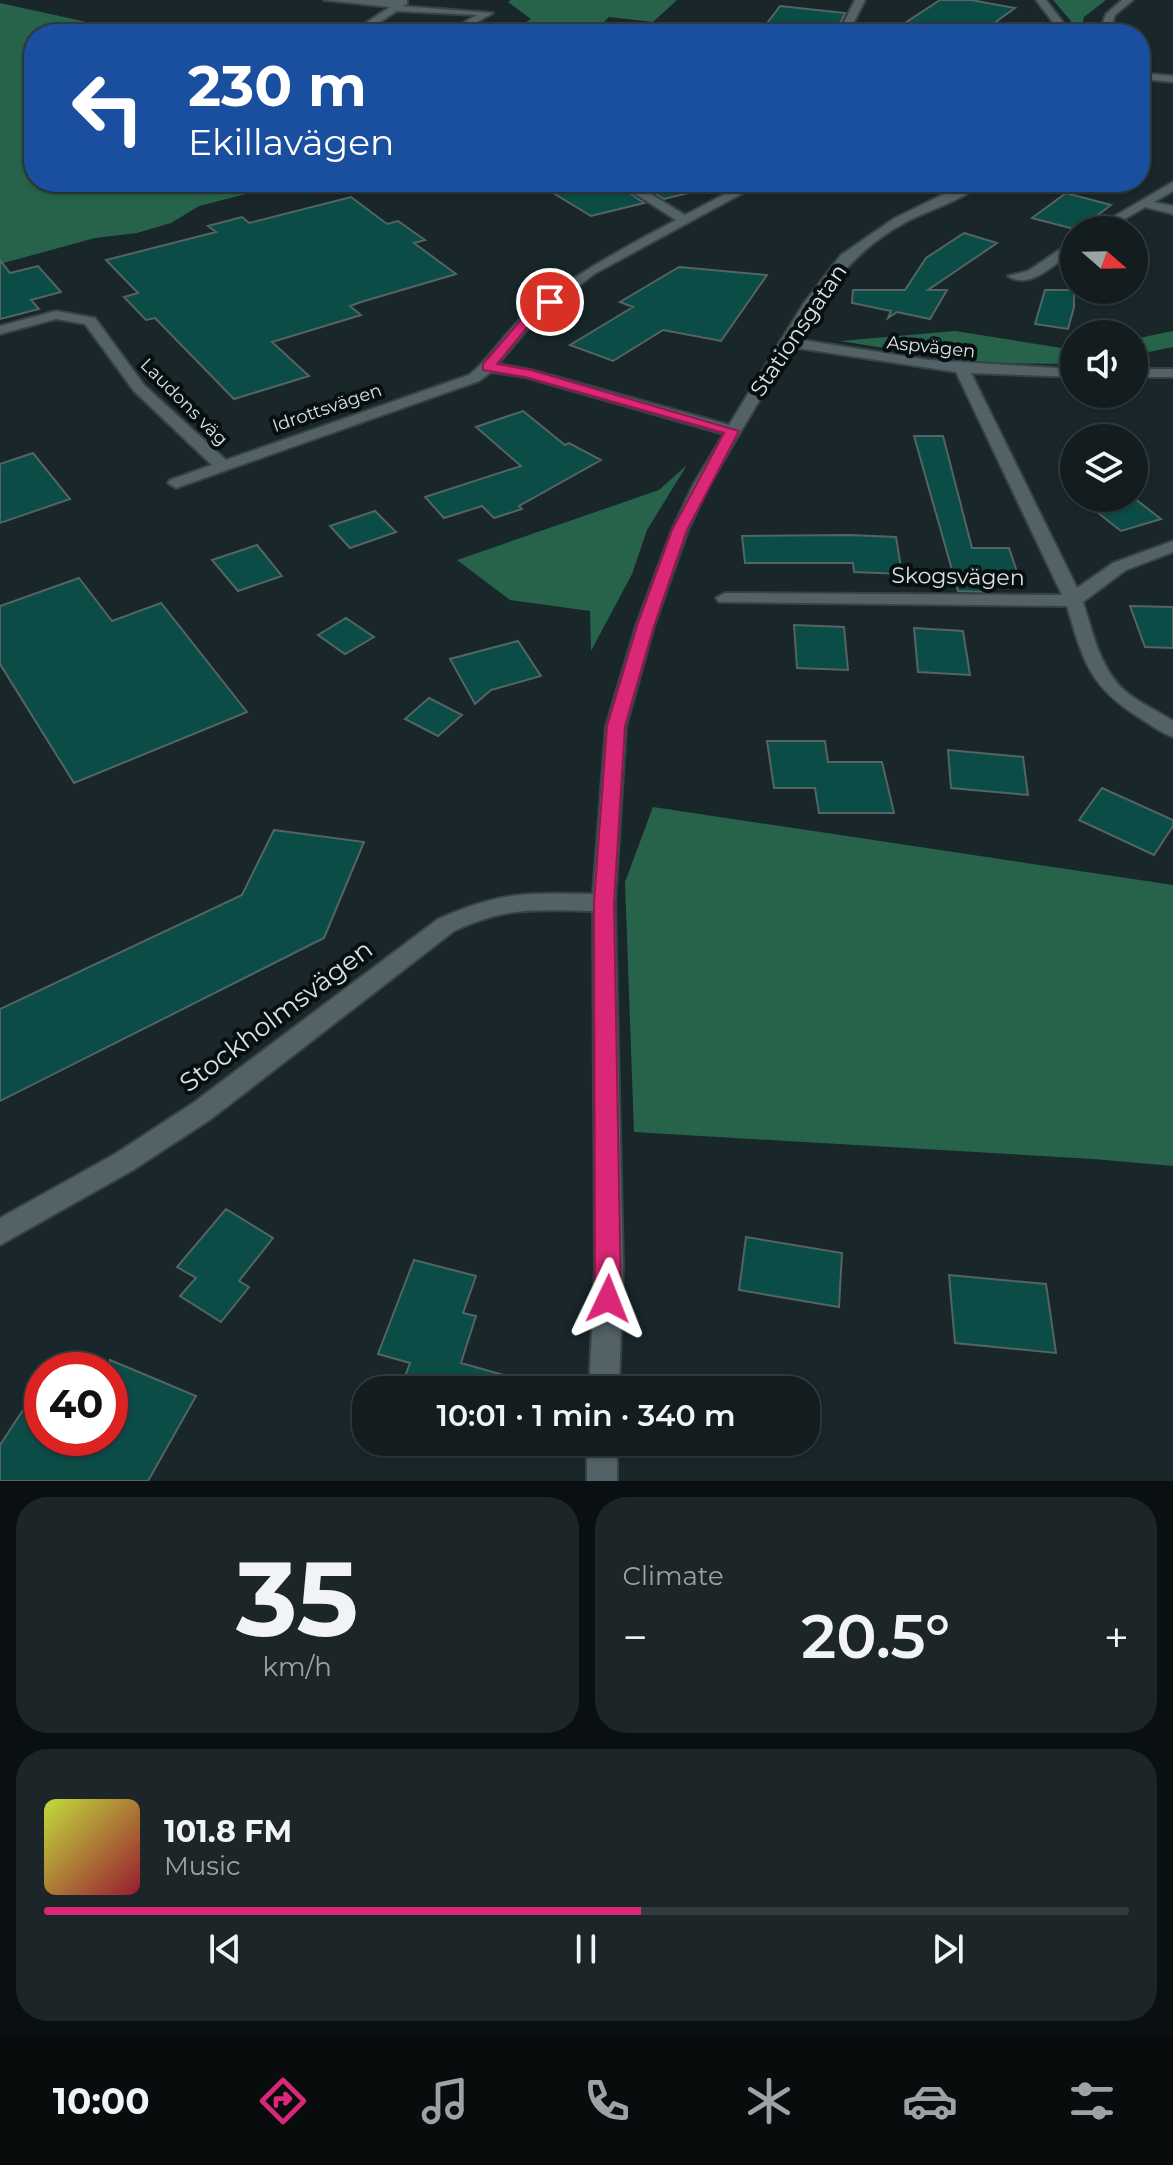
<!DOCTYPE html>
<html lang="en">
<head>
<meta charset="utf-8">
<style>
	body { margin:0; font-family:Montserrat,sans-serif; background:#1c2629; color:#f1f3f6; height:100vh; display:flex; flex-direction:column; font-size:30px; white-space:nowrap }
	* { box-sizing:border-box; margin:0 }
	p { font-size:26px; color:#9da2a5 }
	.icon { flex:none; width:44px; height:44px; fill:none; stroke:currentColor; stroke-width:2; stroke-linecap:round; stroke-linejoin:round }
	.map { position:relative; height:1481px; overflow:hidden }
	.details { display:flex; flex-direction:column; gap:16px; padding:16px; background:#0a1012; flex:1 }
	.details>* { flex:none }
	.guide { position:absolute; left:24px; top:24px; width:1126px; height:168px; border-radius:32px; box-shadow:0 2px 6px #0004,0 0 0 2px #323b3e; background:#1a4fa0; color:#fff; overflow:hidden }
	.needle { width:52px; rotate:110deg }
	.tools { position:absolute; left:1060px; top:216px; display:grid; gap:16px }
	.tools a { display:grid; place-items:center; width:88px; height:88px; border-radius:50%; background:#131d20; box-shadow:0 2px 6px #0004,0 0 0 2px #323b3e; font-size:40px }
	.speed { position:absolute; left:24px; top:1352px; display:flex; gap:16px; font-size:40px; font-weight:700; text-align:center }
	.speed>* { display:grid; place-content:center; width:104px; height:104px; border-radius:50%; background:#131d20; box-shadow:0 2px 6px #0004,0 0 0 2px #323b3e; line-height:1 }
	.speed .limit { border:12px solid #d22; background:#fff; color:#111 }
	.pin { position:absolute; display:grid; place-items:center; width:68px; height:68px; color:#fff; margin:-34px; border:4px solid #fff; border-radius:50%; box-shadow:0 2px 8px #0007 }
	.me { position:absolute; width:88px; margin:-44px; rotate:2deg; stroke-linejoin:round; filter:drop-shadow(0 0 6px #0008) }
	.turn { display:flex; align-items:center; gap:28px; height:168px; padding:0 32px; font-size:36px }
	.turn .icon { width:104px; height:104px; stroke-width:2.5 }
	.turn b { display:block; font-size:56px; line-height:68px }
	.big { font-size:60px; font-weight:600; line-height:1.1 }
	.details .tile { flex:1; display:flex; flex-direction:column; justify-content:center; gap:12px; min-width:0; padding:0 28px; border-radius:32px; background:#1c2629 }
	.details .dial { align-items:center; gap:0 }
	.dial b { font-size:104px; line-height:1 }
	.song { display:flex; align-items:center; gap:24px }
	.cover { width:96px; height:96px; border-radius:12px; background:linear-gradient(135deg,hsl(70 70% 55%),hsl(350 70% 35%)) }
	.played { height:8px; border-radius:4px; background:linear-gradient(90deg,#db2777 55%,#323b3e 55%) }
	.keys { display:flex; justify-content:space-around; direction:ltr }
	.heat { display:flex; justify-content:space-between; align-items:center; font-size:44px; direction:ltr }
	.details .tiles { flex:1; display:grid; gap:16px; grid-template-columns:1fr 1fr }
	.tile:last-child { grid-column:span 2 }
	.trip { position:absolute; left:352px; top:1376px; width:468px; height:80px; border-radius:32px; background:#131d20; box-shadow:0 2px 6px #0004,0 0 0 2px #323b3e; font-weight:600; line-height:80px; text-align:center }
	.tabs { display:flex; height:128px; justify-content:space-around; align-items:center; background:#080c0d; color:#9da2a5 }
	.tabs .icon { width:56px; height:56px }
	.tabs .selected { color:#db2777 }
	.tabs b { font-size:36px; color:#f1f3f6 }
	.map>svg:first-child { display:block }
</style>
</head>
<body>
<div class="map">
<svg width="1173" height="1481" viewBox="0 0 1173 1481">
	<rect width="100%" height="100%" fill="#19272a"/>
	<!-- forest -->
	<path fill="#27634a" d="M511,0h166l-24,22 -44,-5 -17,17h-85l24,-15 -23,-17z
		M1053,0h53l-22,17 -4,17h-11l2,-13z
		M0,3l114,25 -10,6h-70v148h259l-94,24 -28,17 -34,10 -42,5 -95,26z
		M955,331l106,17 13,-2v18l-95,-1 -139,-22z
		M1173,331v16l-39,8v-16z
		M687,465l-40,65 -15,44 -41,77 -1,-40 -80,-11 -53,-40 202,-70z
		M653,807l520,78v281l-79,-7 -460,-27 -9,-250z"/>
	<!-- building -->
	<path fill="#0c4c47" stroke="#546462" stroke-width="2" d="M940,0h31l44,8 -36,26 -74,-11z
		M780,6l65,7 -10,21 -73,-4z
		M535,182h79l30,21 -53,13z
		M637,182h51l1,11 -25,6z
		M1066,193l45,12 -33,25 -46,-12z
		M351,197l36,27 11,-3 27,19 -11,3 42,31 -95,28 -11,4 11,9 -89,27 37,34 -75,23 -79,-81 -9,2 -22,-23 14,-4 -32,-33 110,-28 -8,-6 34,-9 7,6z
		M964,233l33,10 -69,47h19l-17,29 -33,-7 -9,6 3,-7 -39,-8 1,-13h52l21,-32z
		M0,260l10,13 28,-7 23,26 -30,8 8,9 -39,10z
		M679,267l88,8 -46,66 -58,-11 -50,31 -43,-16 63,-38 -13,-5z
		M1045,290h29v17l-6,22 -33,-5z
		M523,411l42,34 4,-2 32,17 -82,46 3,3 -28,9 -12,-12 -38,12 -19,-21 96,-31 -45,-39z
		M914,436h29l29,112h37l9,27h-38l4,17 -26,-1z
		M33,453l37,46 -70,24v-59z
		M1134,498l27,21 -40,12 -28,-22z
		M375,511l21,21 -46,16 -20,-22z
		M850,535l46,2 6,37 -48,-2 -1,-9h-108l-3,-27z
		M257,545l25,31 -44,15 -26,-31z
		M79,578l33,43 49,-18 86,109 -173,71 -74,-119v-58z
		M1130,606l43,1v41l-28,-1z
		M346,618l28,19 -29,17 -27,-19z
		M794,625l50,2 4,43 -51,-2z
		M914,628l49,3 7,44 -52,-3z
		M518,641l23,35 -50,14 -16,14 -25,-45z
		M429,698l33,17 -24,21 -33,-17z
		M767,741h58l3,21h54l12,51h-75l-4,-25h-41z
		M948,750l75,7 5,38 -77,-7z
		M1102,788l71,32v6l-19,29 -75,-35z
		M274,830l90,12 -40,96 -324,163v-92l242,-114z
		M226,1209l47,29 -34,43 10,6 -28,35 -41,-26 16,-18 -19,-11z
		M746,1237l96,16 -3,54 -100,-17z
		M414,1260l62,16 -13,37 13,3 -15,47 68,19 -2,8h-127l10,-27 -32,-9z
		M949,1275l97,9 10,69 -101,-10z
		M110,1360l86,36 -48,85h-148v-36l42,-64v57h68z"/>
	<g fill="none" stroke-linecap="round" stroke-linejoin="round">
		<defs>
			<path id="minor" d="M324,0h83v4l-5,2 91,7 -37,21h-12l33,-19 -80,-4 -36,23h-12l41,-27z
				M855,0h10l-17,34h-10z
				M1036,0h10l16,21v13h-10v-13z
				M1122,0h11l-18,15 -6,19h-10l7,-20z
				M708,26l39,5 5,3h-70z
				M1140,73l33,3v6l-33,-3z
				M617,182h14l54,33 63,-33h15l-169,92 -59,46 -37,44 33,6 198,55 75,-122 37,-48 54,-37 74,-36h15c-21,18 -53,27 -78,40 -51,27 -81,69 -110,117l133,21 145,9v8l-103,-4 106,215 36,-25 60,-22v11l-47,18 -43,32c10,31 17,67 42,89 14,12 33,20 48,30v16c-12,-4 -22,-12 -33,-19 -50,-31 -57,-57 -73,-112l-348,-4 -3,-4 9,-5 337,2 -106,-223 -165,-25 -82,138 -21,45 -34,96 -28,100 -11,177 8,365 -4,122h-30l6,-122 -2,-357c-59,-1 -84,-5 -139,20l-243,188 -78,51 -133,75v-27l115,-64 78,-51 245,-184c63,-28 89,-26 155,-25l13,-168 30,-100 36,-96 21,-45 31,-51 -199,-57 -34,-5 -12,9 -303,107 -8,-5 2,-3 42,-15 -78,-74 -49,-67 -29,-5 -56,15v-8l56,-15 39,7 49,67 82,75 243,-85c23,-18 37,-45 59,-63 46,-38 96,-64 148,-92z
				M1173,182v9l-19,11 19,4v8l-28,-7 -39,23h-15z
				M1074,240v10c-17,12 -44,41 -66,26l20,-5z
				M1134,369h39v8h-39z
				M587,1442h30v39h-30z"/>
		</defs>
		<!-- minor casing -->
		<use href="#minor" stroke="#374244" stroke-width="4"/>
		<!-- minor -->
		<use href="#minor" fill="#526266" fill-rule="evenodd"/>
	</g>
	<!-- route -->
	<path fill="#db2777" stroke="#8e194d" stroke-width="2" d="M545,299l11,3 -22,17 -37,45 34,6 208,61 -52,99 -33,96 -29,100 -11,177 7,396 -4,9 -9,3 -9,-3 -4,-9 -1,-396 13,-177 30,-100 35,-96 52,-97 -199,-56 -42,-7v-6l43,-50z"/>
	<g text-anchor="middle" stroke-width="8" stroke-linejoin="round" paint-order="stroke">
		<!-- far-street labels -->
		<g font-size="18" fill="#d9e2e4" stroke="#080f10">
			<text transform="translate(931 347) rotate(6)" y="6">Aspvägen</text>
			<text transform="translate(184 402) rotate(45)" y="6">Laudons väg</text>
			<text transform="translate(327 408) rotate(-19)" y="6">Idrottsvägen</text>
		</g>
		<!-- street labels -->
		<g font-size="22" fill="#d9e2e4" stroke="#080f10">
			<text transform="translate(798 330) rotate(-56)" y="8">Stationsgatan</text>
			<text transform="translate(958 576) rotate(1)" y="8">Skogsvägen</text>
		</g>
		<!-- near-street labels -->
		<g font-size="26" fill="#d9e2e4" stroke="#080f10">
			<text transform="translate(276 1016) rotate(-37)" y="9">Stockholmsvägen</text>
		</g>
	</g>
</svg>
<div class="tools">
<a><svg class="needle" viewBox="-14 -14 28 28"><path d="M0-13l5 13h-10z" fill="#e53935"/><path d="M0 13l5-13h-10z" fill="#9da2a5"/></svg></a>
<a><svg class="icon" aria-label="sound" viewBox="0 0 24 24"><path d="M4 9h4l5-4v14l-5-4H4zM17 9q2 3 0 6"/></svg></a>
<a><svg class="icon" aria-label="layers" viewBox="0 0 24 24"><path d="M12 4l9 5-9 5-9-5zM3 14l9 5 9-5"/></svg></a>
</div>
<div class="speed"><div class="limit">40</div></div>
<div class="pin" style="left:550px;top:302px;background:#d93025"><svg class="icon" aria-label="arrive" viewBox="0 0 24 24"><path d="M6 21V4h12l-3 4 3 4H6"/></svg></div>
<svg class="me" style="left:608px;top:1299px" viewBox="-20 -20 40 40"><path d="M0-17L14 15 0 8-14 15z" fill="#db2777" stroke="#fff" stroke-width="4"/></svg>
<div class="trip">10:01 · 1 min · 340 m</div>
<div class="guide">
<div class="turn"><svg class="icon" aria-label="left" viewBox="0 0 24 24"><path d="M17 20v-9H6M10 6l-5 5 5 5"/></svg><div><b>230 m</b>Ekillavägen</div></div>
</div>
</div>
<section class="details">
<div class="tiles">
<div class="tile dial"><b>35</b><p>km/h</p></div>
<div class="tile"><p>Climate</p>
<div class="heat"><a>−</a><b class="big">20.5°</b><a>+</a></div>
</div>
<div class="tile">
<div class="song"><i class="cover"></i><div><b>101.8 FM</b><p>Music</p></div></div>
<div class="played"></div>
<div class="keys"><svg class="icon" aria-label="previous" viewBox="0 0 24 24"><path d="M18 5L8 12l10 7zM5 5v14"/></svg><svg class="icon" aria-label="pause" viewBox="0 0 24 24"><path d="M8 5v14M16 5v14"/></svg><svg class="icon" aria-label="next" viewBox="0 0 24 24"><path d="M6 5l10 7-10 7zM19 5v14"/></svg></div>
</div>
</div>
</section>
<nav class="tabs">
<b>10:00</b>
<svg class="icon selected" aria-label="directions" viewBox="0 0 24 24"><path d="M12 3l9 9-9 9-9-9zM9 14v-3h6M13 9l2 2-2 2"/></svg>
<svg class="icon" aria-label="music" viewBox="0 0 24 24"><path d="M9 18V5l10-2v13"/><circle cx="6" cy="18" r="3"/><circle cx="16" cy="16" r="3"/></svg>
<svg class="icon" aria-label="phone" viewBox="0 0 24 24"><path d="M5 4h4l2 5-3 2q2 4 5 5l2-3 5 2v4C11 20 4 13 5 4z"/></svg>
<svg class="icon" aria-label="climate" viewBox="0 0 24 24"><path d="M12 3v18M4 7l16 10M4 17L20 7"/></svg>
<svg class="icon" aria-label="car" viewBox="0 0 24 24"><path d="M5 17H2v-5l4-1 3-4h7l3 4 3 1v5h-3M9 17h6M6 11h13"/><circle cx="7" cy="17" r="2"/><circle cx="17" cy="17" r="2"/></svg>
<svg class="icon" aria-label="filters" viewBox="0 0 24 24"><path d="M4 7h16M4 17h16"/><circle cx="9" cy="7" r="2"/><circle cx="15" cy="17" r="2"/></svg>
</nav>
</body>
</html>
